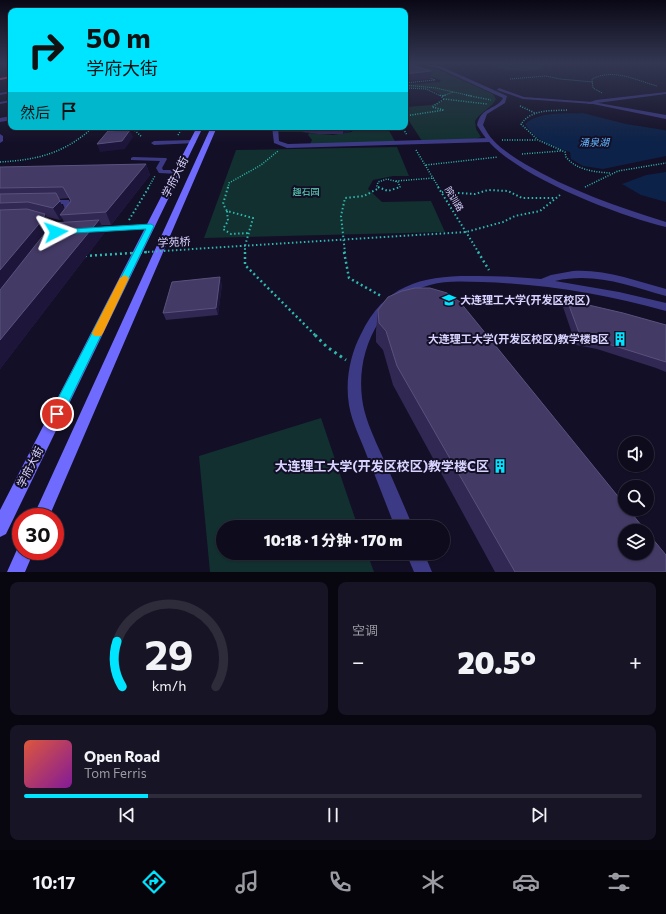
<!DOCTYPE html>
<html lang="zh">
<head>
<meta charset="utf-8">
<style>
	body { margin:0; font-family:Commissioner,"Noto Sans SC",sans-serif; background:#171425; color:#f1f3f6; height:100vh; display:flex; flex-direction:column; font-size:15px; white-space:nowrap }
	* { box-sizing:border-box; margin:0 }
	p { font-size:13px; color:#9b9ba3 }
	.icon { flex:none; width:22px; height:22px; fill:none; stroke:currentColor; stroke-width:2; stroke-linecap:round; stroke-linejoin:round }
	.map { position:relative; height:572px; overflow:hidden }
	.sheet { display:flex; flex-direction:column; gap:10px; padding:10px; background:#08060f; flex:1 }
	.sheet>* { flex:none }
	.guide { position:absolute; left:8px; top:8px; width:400px; height:122px; border-radius:8px; box-shadow:0 1px 3px #0004,0 0 0 1px #2e2b3b; background:#00e5ff; color:#111; overflow:hidden }
	.tools { position:absolute; left:618px; top:436px; display:grid; gap:8px }
	.tools a { display:grid; place-items:center; width:36px; height:36px; border-radius:50%; background:#0e0b1c; box-shadow:0 1px 3px #0004,0 0 0 1px #2e2b3b; font-size:20px }
	.speed { position:absolute; left:12px; top:508px; display:flex; gap:8px; font-size:20px; font-weight:700; text-align:center }
	.speed>* { display:grid; place-content:center; width:52px; height:52px; border-radius:50%; background:#0e0b1c; box-shadow:0 1px 3px #0004,0 0 0 1px #2e2b3b; line-height:1 }
	.speed .limit { border:6px solid #d22; background:#fff; color:#111 }
	.pin { position:absolute; display:grid; place-items:center; width:34px; height:34px; color:#fff; margin:-17px; border:2px solid #fff; border-radius:50%; box-shadow:0 1px 4px #0007 }
	.me { position:absolute; width:44px; margin:-22px; rotate:86deg; stroke-linejoin:round; filter:drop-shadow(0 0 3px #0008) }
	.turn { display:flex; align-items:center; gap:14px; height:84px; padding:0 12px; font-size:18px }
	.turn .icon { width:52px; height:52px; stroke-width:2.5 }
	.turn b { display:block; font-size:28px; line-height:34px }
	.then { display:flex; align-items:center; height:38px; padding:0 12px; background:#0003; gap:8px; font-size:15px }
	.big { font-size:30px; font-weight:800; line-height:1.1 }
	.sheet .tile { flex:1; display:flex; flex-direction:column; justify-content:center; gap:6px; min-width:0; padding:0 14px; border-radius:8px; background:#171425 }
	.sheet .dial { align-items:center; gap:0 }
	.dial svg { height:104px; overflow:visible; fill:none; stroke:#2e2b3b; stroke-width:7; stroke-linecap:round; text-anchor:middle }
	.dial text { fill:#f1f3f6; stroke:none }
	.song { display:flex; align-items:center; gap:12px }
	.cover { width:48px; height:48px; border-radius:6px; background:linear-gradient(135deg,hsl(10 70% 55%),hsl(290 70% 35%)) }
	.played { height:4px; border-radius:2px; background:linear-gradient(90deg,#00e5ff 20%,#2e2b3b 20%) }
	.keys { display:flex; justify-content:space-around; direction:ltr }
	.heat { display:flex; justify-content:space-between; align-items:center; font-size:22px; direction:ltr }
	.sheet .tiles { flex:1; display:grid; gap:10px; grid-template-columns:1fr 1fr }
	.tile:last-child { grid-column:span 2 }
	.trip { position:absolute; left:216px; top:520px; width:234px; height:40px; border-radius:20px; background:#0e0b1c; box-shadow:0 1px 3px #0004,0 0 0 1px #2e2b3b; font-weight:800; line-height:40px; text-align:center }
	.dock { display:flex; height:64px; justify-content:space-around; align-items:center; background:#06040b; color:#9b9ba3 }
	.dock .icon { width:28px; height:28px }
	.dock .selected { color:#00e5ff }
	.dock b { font-size:18px; color:#f1f3f6 }
	.map>svg:first-child { display:block }
</style>
</head>
<body>
<div class="map">
<svg width="666" height="572" viewBox="0 0 666 572">
	<rect width="100%" height="100%" fill="#130f26"/>
	<!-- green -->
	<path fill="#12302f" d="M477,63h70l6,2 -8,1 -1,3c-22,4 -46,2 -67,-6z
		M425,67l10,1 58,26 3,5c-2,7 -16,13 -21,22l1,8 5,8 -9,3 -50,1 -17,-26v-8l26,-2 12,-4 2,-3c-11,-11 -26,-10 -40,-10v-3l35,-3 1,-2 -31,-11z
		M277,127h13l19,6 24,2 18,-3 7,-5h29l9,16 -86,1 2,-4 -4,-5 1,-2 -8,-1h-25z
		M397,147l12,29h-16l-20,4 -5,9 14,13 49,-1 14,31 -241,6 32,-88z
		M321,418l37,109h-135v26h144l7,19h-164l-11,-116z"/>
	<!-- water -->
	<path fill="#0c2248" d="M583,113l43,11 38,6 2,1v25l-63,13 -20,-3 -12,-7 -1,-7c-19,-6 -34,-11 -45,-28 14,-13 40,-10 58,-11z
		M666,172v30l-25,-7 -19,-11 24,-9z"/>
	<g fill="none" stroke-linecap="round" stroke-linejoin="round">
		<!-- path-far4 -->
		<path stroke="#2fb8b0" stroke-width="1" stroke-dasharray="1 1" stroke-linecap="butt" d="M510,79l36,-3 14,3 33,3
			M405,83l30,-3 -7,-3
			M405,85l31,3 35,8
			M405,88l21,1 15,7
			M602,93l-9,-5 -1,-9c22,-11 43,1 65,7
			M443,96l10,-4"/>
		<!-- path-far3 -->
		<path stroke="#2fb8b0" stroke-width="1.5" stroke-dasharray="1 1.5" stroke-linecap="butt" d="M440,95l4,4 43,5
			M466,95l25,5
			M442,96l4,-1
			M520,106l15,7
			M567,110c-17,1 -35,-1 -46,14l17,16 27,12 1,5c10,13 29,15 44,16
			M405,116l39,-6 -12,-3 12,-8
			M131,127l11,10
			M402,127l5,8
			M178,135l5,-8
			M502,140h35
			M416,150l23,38
			M522,154l39,-3
			M0,162c36,-2 62,-8 90,-32
			M426,165l72,-8
			M396,181l38,-3
			M585,187l33,-16 48,-8
			M148,188l7,-12
			M228,188l1,-5 32,-18 17,-14
			M379,188l-2,-2 1,-4 9,-3 11,3 2,5 -1,1"/>
		<!-- path-far2 -->
		<path stroke="#2fb8b0" stroke-width="2" stroke-dasharray="1.5 2.5" stroke-linecap="butt" d="M228,187l-5,17 4,7 26,7 -8,28v7
			M378,187l10,4 12,-4
			M438,187l41,66
			M442,192l33,2 13,-4 20,1 14,7h33
			M227,211l1,10 -5,8 8,5 18,-1
			M129,220l20,-33
			M240,246l226,-14 37,-10 12,-6 25,-5 20,-16
			M345,253l-4,-37 4,-18 19,-2 15,-8"/>
		<!-- path-far1 -->
		<path stroke="#2fb8b0" stroke-width="2.5" stroke-dasharray="2 3" stroke-linecap="butt" d="M245,252v13l71,71
			M344,252l5,26 32,18
			M478,252l11,18"/>
		<!-- path -->
		<path stroke="#2fb8b0" stroke-width="3" stroke-dasharray="2.5 4" stroke-linecap="butt" d="M315,335l12,12 19,13"/>
		<!-- minor -->
		<path fill="#3d3a85" fill-rule="evenodd" d="M420,63h9l-24,4v-2z
			M666,92v2l-77,10 -2,-1 9,-3z
			M11,100v2l-11,2v-2z
			M11,116v4l-11,2v-4z
			M17,127h7l-7,4 -3,-2z
			M272,127h6l1,14 9,3 202,-6 3,2 -3,2 -203,6 -13,-5z
			M0,134l3,2v5l-3,2z
			M193,140l3,2 -1,1 -41,2 -3,-2 3,-2z
			M133,157l33,1 1,1 -5,9 1,2h15l3,2 -3,2 -19,-1 -3,-5 4,-7 -29,-1v-2z
			M43,200h26l7,14 -2,4h-6l-5,-14h-20z
			M151,224h3l1,2 -1,2 -64,5 -4,-3 4,-3z
			M573,271c32,-2 63,10 93,18v7c-38,-10 -70,-24 -111,-15l64,11 47,11v8c-61,-17 -121,-27 -184,-29 -17,0 -35,-2 -52,3 -49,12 -74,65 -68,113 2,18 10,35 17,51 12,26 23,52 34,78h-18c-9,-23 -18,-47 -28,-71 -6,-17 -15,-33 -18,-51 -4,-24 1,-50 12,-71 24,-51 64,-59 116,-58 21,0 42,1 64,3l10,-4z
			M406,553h18l8,19h-18z"/>
		<!-- tertiary -->
		<path fill="#3d3a85" fill-rule="evenodd" d="M414,63l26,3 67,30 -2,7 -18,11 -4,11c3,5 6,11 10,15 9,10 21,17 32,24 44,26 93,43 141,58v5c-47,-11 -144,-49 -176,-84 -5,-5 -9,-12 -13,-18 4,-19 20,-15 26,-27l-65,-30z
			M499,88l25,9 69,5 73,13v4l-73,-15 -70,-5 -26,-9z
			M11,91v2l-11,2v-2z"/>
		<!-- secondary -->
		<path fill="#6f6bff" fill-rule="evenodd" d="M197,127h6l-197,407 -6,3v-27z
			M211,127h6l-168,390h-16z
			M21,544v7h13l-9,21h-18l12,-27z"/>
		<!-- motorway -->
		<path fill="#ff4fa3" fill-rule="evenodd" d="M11,76v2l-11,2v-2z"/>
		<!-- path-bridge-far1 -->
		<path stroke="#2fb8b0" stroke-width="2" stroke-dasharray="1.5 2.5" stroke-linecap="butt" d="M132,253l108,-7"/>
		<!-- path-bridge -->
		<path stroke="#2fb8b0" stroke-width="2.5" stroke-dasharray="2 3" stroke-linecap="butt" d="M85,256l63,-4"/>
	</g>
	<!-- wall -->
	<path fill="#312854" fill-rule="evenodd" d="M290,127h70l-17,7h-25l-14,-2z
		M146,164l4,11 -39,50h-9l3,7 -105,137v-202zM69,198l2,4 -7,7 -6,-10zM47,217l13,3 2,-2 2,4 -13,2z
		M222,284l-4,31 -52,5 -3,-7z
		M567,300l99,25v47l-10,-4 -59,-19 -21,-4 -13,-38z
		M378,310l288,262h-171l-102,-187 -10,-35 -7,-8v-12z"/>
	<!-- shaded-wall -->
	<path fill="#1d163a" d="M431,71l-1,8 -25,2v-7z
		M343,127h17l-17,7z
		M130,130l3,7 -8,12 -25,3 -3,-8z
		M146,164l4,11 -39,50 -5,-13z
		M56,193l10,21 -6,1 2,3 -2,2 -7,-12z
		M45,214l7,12 -52,71v-27z
		M99,220l6,12 -105,137v-29z
		M220,277l2,7 -4,31 -2,-7z"/>
	<!-- building -->
	<path fill="#433a66" stroke="#5a527e" d="M405,63l26,8 -26,3z
		M130,130l-8,11 -25,3 11,-13z
		M146,164l-40,48 -46,3 11,-14 -8,-14 -63,1v-21z
		M56,193l4,8 -7,7 -25,-6 -28,1v-9z
		M27,209l18,5 -2,5 -43,51v-60z
		M99,220l-99,120v-50l53,-67z
		M220,277l-4,31 -53,5 9,-31z
		M415,288h15l17,5 13,9 165,203v4h3l18,22h-21v22h22v-21l19,23v17h-151l-118,-206 -11,-35 -7,-8 -1,-13 10,-13 14,-6z
		M567,300l56,13 43,12v37l-64,-20 -21,-4z"/>
	<!-- sky -->
	<linearGradient id="sky" x2="0" y2="1"><stop stop-color="#0a0815"/><stop offset="0.44" stop-color="#333752"/><stop offset="1" stop-color="#333752" stop-opacity="0"/></linearGradient>
	<rect width="666" height="143" fill="url(#sky)"/>
	<!-- route -->
	<path fill="#00e5ff" stroke="#0095a6" d="M151,224l3,2 -93,192 -4,2 -5,-2 -1,-4 1,-4 94,-181 -90,5 -4,-2 4,-2z"/>
	<!-- slow -->
	<path fill="#f59e0b" d="M125,275l4,3 -26,55 -2,3h-7l-2,-3 28,-55z"/>
	<!-- icons -->
	<defs>
		<symbol id="university-bare" viewBox="-9 -9 18 18"><path d="M0-5L7-2L0 1L-7-2ZM-4 1L0 2.5L4 1V4Q0 6-4 4Z" fill="#00e5ff" stroke="#130f26" stroke-width="2.5" paint-order="stroke"/></symbol>
		<symbol id="building-bare" viewBox="-9 -9 18 18"><path d="M-4-6H4V6H1V3H-1V6H-4ZM-2.5-4.3h1.7v1.8h-1.7ZM.8-4.3h1.7v1.8H.8ZM-2.5-1h1.7V.8h-1.7ZM.8-1h1.7V.8H.8Z" fill="#00e5ff" stroke="#130f26" stroke-width="2.5" paint-order="stroke"/></symbol>
	</defs>
	<g fill-rule="evenodd">
		<use href="#university-bare" x="439" y="290" width="20" height="20"/>
		<use href="#building-bare" x="610" y="329" width="20" height="20"/>
		<use href="#building-bare" x="490" y="456" width="20" height="20"/>
	</g>
	<g text-anchor="middle" stroke-width="4" stroke-linejoin="round" paint-order="stroke">
		<!-- far-park labels -->
		<g font-size="9" fill="#5fe0c0" stroke="#130f26">
			<text x="306" y="195">趣石园</text>
		</g>
		<!-- far-street labels -->
		<g font-size="9" fill="#d9d4ff" stroke="#130f26">
			<text transform="translate(454 199) rotate(59)" y="3">院训路</text>
		</g>
		<!-- far-water labels -->
		<g font-size="10" font-style="italic" fill="#62b6ff" stroke="#130f26">
			<text x="594" y="146">涌泉湖</text>
		</g>
		<!-- street labels -->
		<g font-size="11" fill="#d9d4ff" stroke="#130f26">
			<text transform="translate(175 177) rotate(-63)" y="4">学府大街</text>
			<text transform="translate(174 242) rotate(-3)" y="4">学苑桥</text>
			<text transform="translate(30 467) rotate(-63)" y="4">学府大街</text>
		</g>
		<!-- poi labels -->
		<g font-size="11" font-weight="bold" fill="#d9d4ff" stroke="#130f26" text-anchor="start">
			<text x="460" y="304">大连理工大学(开发区校区)</text>
			<text x="609" y="343" text-anchor="end">大连理工大学(开发区校区)教学楼B区</text>
		</g>
		<!-- near-poi labels -->
		<g font-size="13" font-weight="bold" fill="#d9d4ff" stroke="#130f26" text-anchor="end">
			<text x="489" y="471">大连理工大学(开发区校区)教学楼C区</text>
		</g>
	</g>
</svg>
<div class="tools">
<a><svg class="icon" aria-label="sound" viewBox="0 0 24 24"><path d="M4 9h4l5-4v14l-5-4H4zM17 9q2 3 0 6"/></svg></a>
<a><svg class="icon" aria-label="search" viewBox="0 0 24 24"><circle cx="10" cy="10" r="6"/><path d="M15 15l6 6"/></svg></a>
<a><svg class="icon" aria-label="layers" viewBox="0 0 24 24"><path d="M12 4l9 5-9 5-9-5zM3 14l9 5 9-5"/></svg></a>
</div>
<div class="speed"><div class="limit">30</div></div>
<div class="pin" style="left:57px;top:414px;background:#d93025"><svg class="icon" aria-label="arrive" viewBox="0 0 24 24"><path d="M6 21V4h12l-3 4 3 4H6"/></svg></div>
<svg class="me" style="left:56px;top:232px" viewBox="-20 -20 40 40"><path d="M0-17L14 15 0 8-14 15z" fill="#00e5ff" stroke="#fff" stroke-width="4"/></svg>
<div class="trip">10:18 · 1 分钟 · 170 m</div>
<div class="guide">
<div class="turn"><svg class="icon" aria-label="right" viewBox="0 0 24 24"><path d="M7 20v-9h11M14 6l5 5-5 5"/></svg><div><b>50 m</b>学府大街</div></div>
<div class="then">然后<svg class="icon" aria-label="arrive" viewBox="0 0 24 24"><path d="M6 21V4h12l-3 4 3 4H6"/></svg></div>
</div>
</div>
<section class="sheet">
<div class="tiles">
<div class="tile dial"><svg viewBox="0 0 100 80">
<path d="M14 69A42 42 0 1 1 86 69"/>
<path d="M14 69A42 42 0 0 1 10 34" stroke="#00e5ff"/>
<text x="50" y="56" font-size="32" font-weight="700">29</text>
<text x="50" y="72" font-size="11">km/h</text>
</svg></div>
<div class="tile"><p>空调</p>
<div class="heat"><a>−</a><b class="big">20.5°</b><a>+</a></div>
</div>
<div class="tile">
<div class="song"><i class="cover"></i><div><b>Open Road</b><p>Tom Ferris</p></div></div>
<div class="played"></div>
<div class="keys"><svg class="icon" aria-label="previous" viewBox="0 0 24 24"><path d="M18 5L8 12l10 7zM5 5v14"/></svg><svg class="icon" aria-label="pause" viewBox="0 0 24 24"><path d="M8 5v14M16 5v14"/></svg><svg class="icon" aria-label="next" viewBox="0 0 24 24"><path d="M6 5l10 7-10 7zM19 5v14"/></svg></div>
</div>
</div>
</section>
<nav class="dock">
<b>10:17</b>
<svg class="icon selected" aria-label="directions" viewBox="0 0 24 24"><path d="M12 3l9 9-9 9-9-9zM9 14v-3h6M13 9l2 2-2 2"/></svg>
<svg class="icon" aria-label="music" viewBox="0 0 24 24"><path d="M9 18V5l10-2v13"/><circle cx="6" cy="18" r="3"/><circle cx="16" cy="16" r="3"/></svg>
<svg class="icon" aria-label="phone" viewBox="0 0 24 24"><path d="M5 4h4l2 5-3 2q2 4 5 5l2-3 5 2v4C11 20 4 13 5 4z"/></svg>
<svg class="icon" aria-label="climate" viewBox="0 0 24 24"><path d="M12 3v18M4 7l16 10M4 17L20 7"/></svg>
<svg class="icon" aria-label="car" viewBox="0 0 24 24"><path d="M5 17H2v-5l4-1 3-4h7l3 4 3 1v5h-3M9 17h6M6 11h13"/><circle cx="7" cy="17" r="2"/><circle cx="17" cy="17" r="2"/></svg>
<svg class="icon" aria-label="filters" viewBox="0 0 24 24"><path d="M4 7h16M4 17h16"/><circle cx="9" cy="7" r="2"/><circle cx="15" cy="17" r="2"/></svg>
</nav>
</body>
</html>
